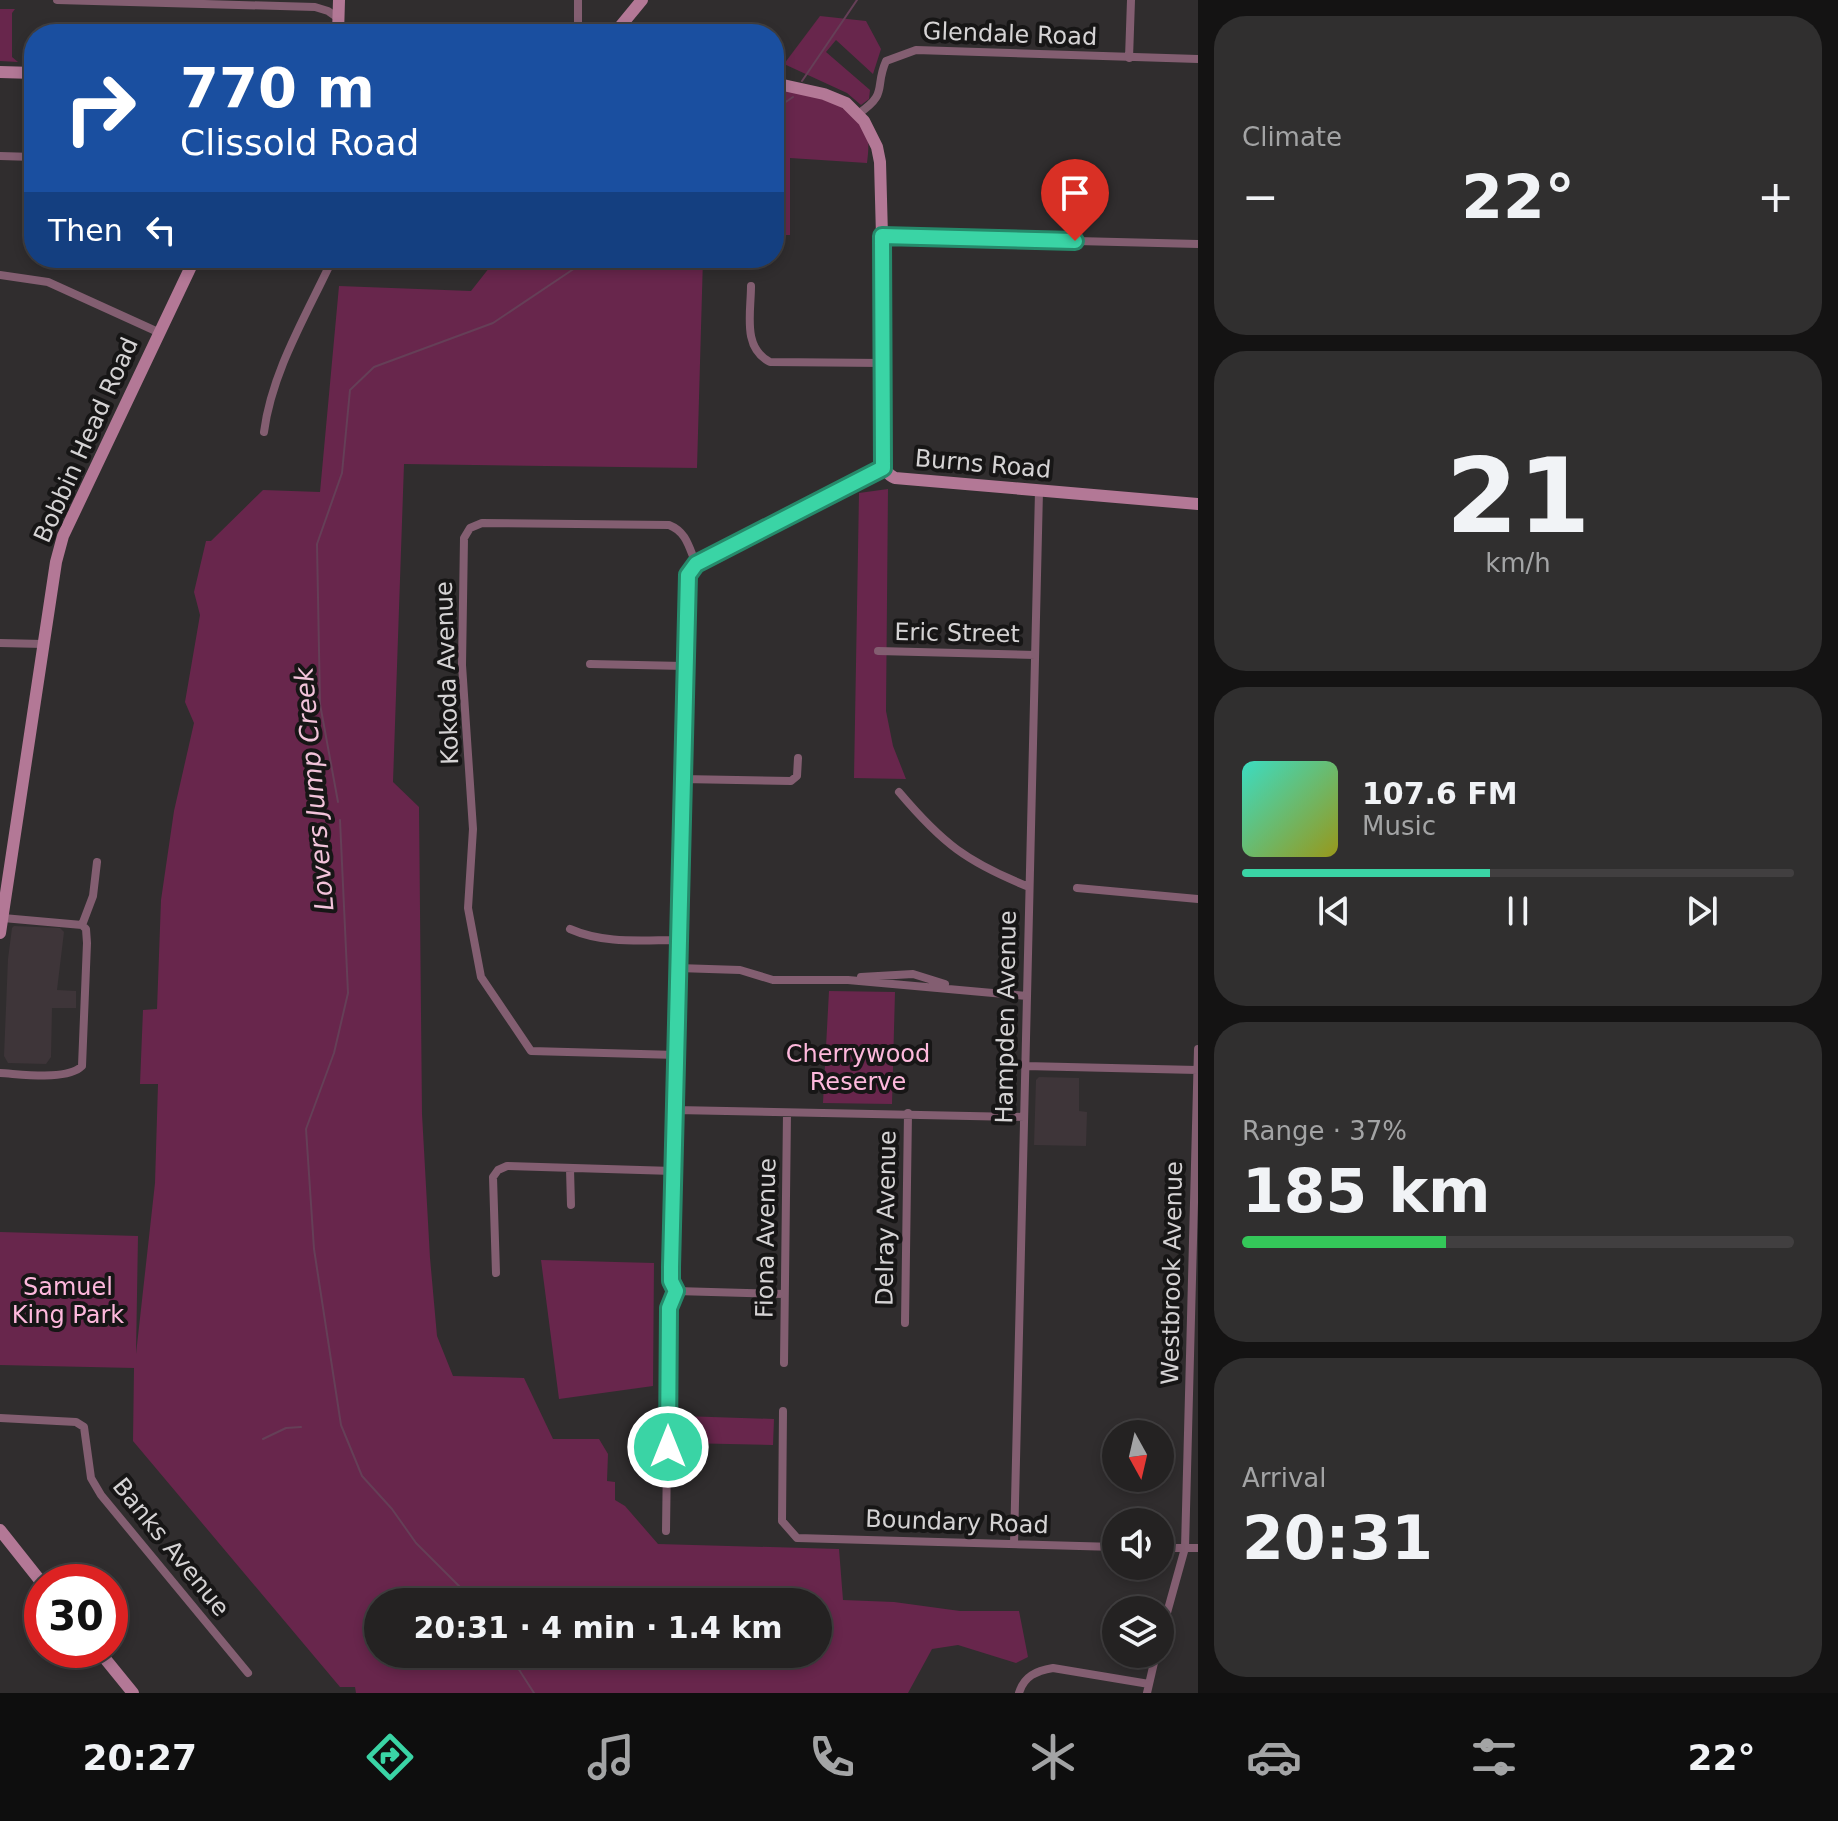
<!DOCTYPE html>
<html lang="en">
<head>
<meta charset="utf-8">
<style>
	body { margin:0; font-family:"DejaVu Sans",sans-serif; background:#302f2f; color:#f1f3f6; height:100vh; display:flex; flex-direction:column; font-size:30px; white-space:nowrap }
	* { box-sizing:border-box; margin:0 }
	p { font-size:26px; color:#a3a4a5 }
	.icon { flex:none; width:44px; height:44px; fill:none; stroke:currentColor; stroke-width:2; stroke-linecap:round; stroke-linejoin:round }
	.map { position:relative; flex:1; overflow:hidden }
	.side { display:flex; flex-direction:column; gap:16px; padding:16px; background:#141313; width:640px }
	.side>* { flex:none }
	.guide { position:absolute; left:24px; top:24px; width:760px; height:244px; border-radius:32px; box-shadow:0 4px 12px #0003,0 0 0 2px #413f40; background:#1a4fa0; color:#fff; overflow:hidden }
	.needle { width:52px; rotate:172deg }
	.buttons { position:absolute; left:1102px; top:1420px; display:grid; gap:16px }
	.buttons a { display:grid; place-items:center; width:72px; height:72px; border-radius:50%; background:#242222; box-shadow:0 4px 12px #0003,0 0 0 2px #413f40; font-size:40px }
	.speed { position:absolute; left:24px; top:1564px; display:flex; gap:16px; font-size:40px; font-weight:700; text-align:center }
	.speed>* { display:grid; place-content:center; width:104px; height:104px; border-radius:50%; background:#242222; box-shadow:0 4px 12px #0003,0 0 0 2px #413f40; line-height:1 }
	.speed .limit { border:12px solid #d22; background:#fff; color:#111 }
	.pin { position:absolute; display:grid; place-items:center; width:68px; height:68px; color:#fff; margin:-82px -34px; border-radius:50% 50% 50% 0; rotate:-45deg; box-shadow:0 0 8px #0007 }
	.pin .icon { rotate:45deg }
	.me { position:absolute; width:88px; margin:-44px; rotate:0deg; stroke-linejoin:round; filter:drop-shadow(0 0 6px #0008) }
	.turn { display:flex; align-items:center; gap:28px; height:168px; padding:0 24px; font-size:36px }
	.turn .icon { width:104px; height:104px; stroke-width:2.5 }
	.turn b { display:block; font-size:56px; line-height:68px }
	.then { display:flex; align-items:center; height:76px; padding:0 24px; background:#0003; gap:16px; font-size:30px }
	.big { font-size:60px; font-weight:800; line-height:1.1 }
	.side .widget { flex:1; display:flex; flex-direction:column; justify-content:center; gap:12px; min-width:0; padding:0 28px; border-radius:32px; background:#302f2f }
	.side .dial { align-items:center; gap:0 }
	.dial b { font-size:104px; line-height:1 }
	.song { display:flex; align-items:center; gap:24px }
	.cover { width:96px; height:96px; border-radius:12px; background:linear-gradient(135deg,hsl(170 70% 55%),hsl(60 70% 35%)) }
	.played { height:8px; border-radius:4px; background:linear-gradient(90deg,#3ad4a5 45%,#413f40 45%) }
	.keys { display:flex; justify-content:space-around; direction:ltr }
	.heat { display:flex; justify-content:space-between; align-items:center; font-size:44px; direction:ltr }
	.charge { height:12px; border-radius:6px; background:linear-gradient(90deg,#34c759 37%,#413f40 0) }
	.trip { position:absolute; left:364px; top:1588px; width:468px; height:80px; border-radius:40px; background:#242222; box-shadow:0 4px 12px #0003,0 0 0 2px #413f40; font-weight:800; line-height:80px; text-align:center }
	.dock { display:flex; height:128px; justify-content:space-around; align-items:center; background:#0e0e0e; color:#a3a4a5 }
	.dock .icon { width:56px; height:56px }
	.dock .active { color:#3ad4a5 }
	.dock b { font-size:36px; color:#f1f3f6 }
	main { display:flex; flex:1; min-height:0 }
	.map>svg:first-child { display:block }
</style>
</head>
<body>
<main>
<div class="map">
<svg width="1198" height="1693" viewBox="0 0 1198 1693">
	<rect width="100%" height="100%" fill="#302d2e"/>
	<!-- built -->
	<path fill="#3e3539" d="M14,926l46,2 4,4 -7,58 19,1v17h-24l-1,49 -5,7 -38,-1 -4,-7 4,-97 4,-31z
		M1039,1077l40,1v33l8,1 -1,34 -52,-1 2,-65z"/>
	<!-- green -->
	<path fill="#68264c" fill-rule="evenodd" d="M0,9h15l-3,4v44l6,5 -18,-1z
		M820,16l46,5 15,28 -8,25 -37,-34 -10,12 44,38 -1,9 -8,6 -14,-12 -63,-29z
		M774,87c29,7 89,14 94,51 1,7 0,17 -1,25l-77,-5v77h-16z
		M497,258h206l-6,210 -293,-4 -11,318 26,25 3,307 8,144 7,78 16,40 71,2 29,61h46l9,15 -1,27 8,1v18l10,6 33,38 181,5 4,51 51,2 66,9h59l9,46 -12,6 -58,-18 -26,4 -24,44h-552l-1,-6h-15l-207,-246 1,-73 -134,-3v-133l138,4 -2,118 19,-171 3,-99h-18l3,-74 14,-1 4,-109 13,-89 20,-88 -9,-21 15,-87 -6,-23 12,-51h5l52,-51 57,2 19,-206 132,5zM378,1602h440v52h-440z
		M888,489l-2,222 7,35 13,33 -52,-1 5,-285z
		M829,991l66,1 -3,112 -69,-1z
		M541,1260l113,3 -1,123 -94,13z
		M682,1416l92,3 -1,26 -91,-2z"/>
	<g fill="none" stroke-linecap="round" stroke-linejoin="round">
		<!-- stream -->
		<path stroke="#653f57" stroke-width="2" d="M802,81l55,-81
			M774,110l19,-13
			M338,802l-18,-98 -3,-160 25,-71 8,-83 24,-23 119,-44 97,-65
			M340,820l8,173 -14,60 -28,76 8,120 27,176 21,51 30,33 24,34 59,59
			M263,1439l23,-11 15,-1
			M509,1654l25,39"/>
		<!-- street -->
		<path stroke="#835e71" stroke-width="8" d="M57,0l258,7 13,4 10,7
			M578,0v28l4,6
			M1129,58l2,-58
			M858,114c31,-21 16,-26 28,-53l30,-11 282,9
			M0,156l34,1
			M882,236l316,8
			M0,275l48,7 110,50
			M751,286c0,27 -9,62 19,76l113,1
			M264,432c8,-61 43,-118 69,-174
			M0,643l43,1
			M878,651l157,4
			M590,664l94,2
			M682,779l109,2 6,-5 1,-18
			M899,792c44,52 68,70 130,95
			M1077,888l121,11
			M82,925l11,-29 4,-34
			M570,929c34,15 71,11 108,11
			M678,968l62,2 33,10h75l179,16
			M861,977l52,-3 32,10
			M677,1055l-146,-4 -50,-74 -13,-69 5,-79 -11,-164 2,-127 6,-10 12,-5 187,2c18,7 20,23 27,39
			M1025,1066l172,4
			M0,1073c21,1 67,8 82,-7l5,-123 -1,-14 -4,-4 -79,-7
			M676,1110l348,7
			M570,1169l1,36
			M496,1273l-3,-96 5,-7 9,-4 166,5
			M676,1291l108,3
			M905,1323l3,-210
			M784,1363l3,-250
			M783,1411l-1,110 15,17 319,9
			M0,1418l76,4 8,5 7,51 10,17 147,178
			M666,1531l3,-223 7,-17 -5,-10v-14l15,-683 2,-9 8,-11 187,-96
			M1014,1544l25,-1053
			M1160,1548h38
			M1160,1638l25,-90 13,-499
			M1019,1693c5,-17 17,-22 34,-25l96,16
			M1147,1693l9,-39"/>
		<!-- secondary -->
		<path stroke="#b37896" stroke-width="12" d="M338,34l1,-34
			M614,34l28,-34
			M0,72l34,1
			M774,83l50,11 22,9 18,18 13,26 3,15 2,74v222c1,9 4,16 13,20l303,26
			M0,933l56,-371 7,-26 132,-278
			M0,1530l42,53
			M98,1650l35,43"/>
	</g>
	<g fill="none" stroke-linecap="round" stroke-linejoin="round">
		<defs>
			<path id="route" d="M668,1447l1,-139 7,-17 -5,-10v-14l17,-692 8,-11 187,-96 -1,-232 193,5"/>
		</defs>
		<!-- route casing -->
		<use href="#route" stroke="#268a6b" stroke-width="20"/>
		<!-- route -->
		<use href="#route" stroke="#3ad4a5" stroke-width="14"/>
	</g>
	<g text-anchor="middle" stroke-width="8" stroke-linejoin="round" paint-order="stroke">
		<!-- street labels -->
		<g font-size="24" fill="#d5d3d4" stroke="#171616">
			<text transform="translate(1010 34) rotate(2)" y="8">Glendale Road</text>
			<text transform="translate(86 440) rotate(-66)" y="8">Bobbin Head Road</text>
			<text transform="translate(983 464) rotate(5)" y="8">Burns Road</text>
			<text transform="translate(957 633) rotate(1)" y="8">Eric Street</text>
			<text transform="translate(447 673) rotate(-92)" y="8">Kokoda Avenue</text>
			<text transform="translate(1006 1017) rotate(-89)" y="8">Hampden Avenue</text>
			<text transform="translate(886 1218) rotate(-89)" y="8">Delray Avenue</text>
			<text transform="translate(766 1238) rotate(-89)" y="8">Fiona Avenue</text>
			<text transform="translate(1172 1273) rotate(-89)" y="8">Westbrook Avenue</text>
			<text transform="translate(957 1522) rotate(2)" y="8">Boundary Road</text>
			<text transform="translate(171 1547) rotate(51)" y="8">Banks Avenue</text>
		</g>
		<!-- park labels -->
		<g font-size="24" fill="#feb8dc" stroke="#171616">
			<text x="858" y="1062">Cherrywood<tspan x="858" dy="28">Reserve</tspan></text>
			<text x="68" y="1295">Samuel<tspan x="68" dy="28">King Park</tspan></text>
		</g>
		<!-- water labels -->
		<g font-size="26" font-style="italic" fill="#f2c3da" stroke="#171616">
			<text transform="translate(314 789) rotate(-95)" y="9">Lovers Jump Creek</text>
		</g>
	</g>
</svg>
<div class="buttons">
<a><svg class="needle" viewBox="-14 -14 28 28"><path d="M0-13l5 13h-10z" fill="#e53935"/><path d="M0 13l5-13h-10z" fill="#a3a4a5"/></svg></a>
<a><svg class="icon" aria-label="sound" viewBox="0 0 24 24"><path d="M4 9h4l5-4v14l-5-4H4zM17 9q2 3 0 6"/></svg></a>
<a><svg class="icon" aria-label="layers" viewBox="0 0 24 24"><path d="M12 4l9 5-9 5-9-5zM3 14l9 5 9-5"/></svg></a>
</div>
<div class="speed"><div class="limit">30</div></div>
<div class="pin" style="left:1075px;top:241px;background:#d93025"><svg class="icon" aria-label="arrive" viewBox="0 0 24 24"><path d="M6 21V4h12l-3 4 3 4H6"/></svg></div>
<svg class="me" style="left:668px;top:1447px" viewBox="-20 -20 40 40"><circle r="17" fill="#3ad4a5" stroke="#fff" stroke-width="3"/><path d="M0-11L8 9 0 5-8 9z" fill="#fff"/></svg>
<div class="trip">20:31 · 4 min · 1.4 km</div>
<div class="guide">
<div class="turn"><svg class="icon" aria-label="right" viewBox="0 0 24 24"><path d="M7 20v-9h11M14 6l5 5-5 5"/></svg><div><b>770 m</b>Clissold Road</div></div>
<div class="then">Then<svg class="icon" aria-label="left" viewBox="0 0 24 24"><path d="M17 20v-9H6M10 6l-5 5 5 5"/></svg></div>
</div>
</div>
<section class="side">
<div class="widget"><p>Climate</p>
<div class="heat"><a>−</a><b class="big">22°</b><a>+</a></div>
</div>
<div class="widget dial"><b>21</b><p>km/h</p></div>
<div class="widget">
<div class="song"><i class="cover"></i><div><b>107.6 FM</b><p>Music</p></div></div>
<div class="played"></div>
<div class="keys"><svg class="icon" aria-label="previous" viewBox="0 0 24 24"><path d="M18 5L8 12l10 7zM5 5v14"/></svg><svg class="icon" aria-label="pause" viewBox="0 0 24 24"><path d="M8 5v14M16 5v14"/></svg><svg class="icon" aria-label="next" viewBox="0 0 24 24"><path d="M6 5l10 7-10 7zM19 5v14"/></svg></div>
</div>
<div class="widget"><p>Range · 37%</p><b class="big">185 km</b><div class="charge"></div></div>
<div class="widget"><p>Arrival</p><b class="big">20:31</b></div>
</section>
</main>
<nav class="dock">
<b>20:27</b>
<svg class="icon active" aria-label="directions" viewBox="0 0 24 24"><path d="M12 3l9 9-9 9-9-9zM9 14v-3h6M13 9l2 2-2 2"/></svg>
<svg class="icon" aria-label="music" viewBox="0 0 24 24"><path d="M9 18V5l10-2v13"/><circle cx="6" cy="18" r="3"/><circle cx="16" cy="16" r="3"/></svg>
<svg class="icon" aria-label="phone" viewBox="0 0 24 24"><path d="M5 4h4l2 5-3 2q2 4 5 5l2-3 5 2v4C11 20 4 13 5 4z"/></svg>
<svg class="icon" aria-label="climate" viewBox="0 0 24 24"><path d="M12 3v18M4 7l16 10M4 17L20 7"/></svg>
<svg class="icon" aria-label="car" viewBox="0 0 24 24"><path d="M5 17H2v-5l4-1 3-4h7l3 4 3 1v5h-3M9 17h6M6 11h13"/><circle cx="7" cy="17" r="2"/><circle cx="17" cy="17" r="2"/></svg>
<svg class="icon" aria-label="filters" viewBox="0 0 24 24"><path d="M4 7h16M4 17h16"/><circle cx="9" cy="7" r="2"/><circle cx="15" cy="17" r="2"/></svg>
<b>22°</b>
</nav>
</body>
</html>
